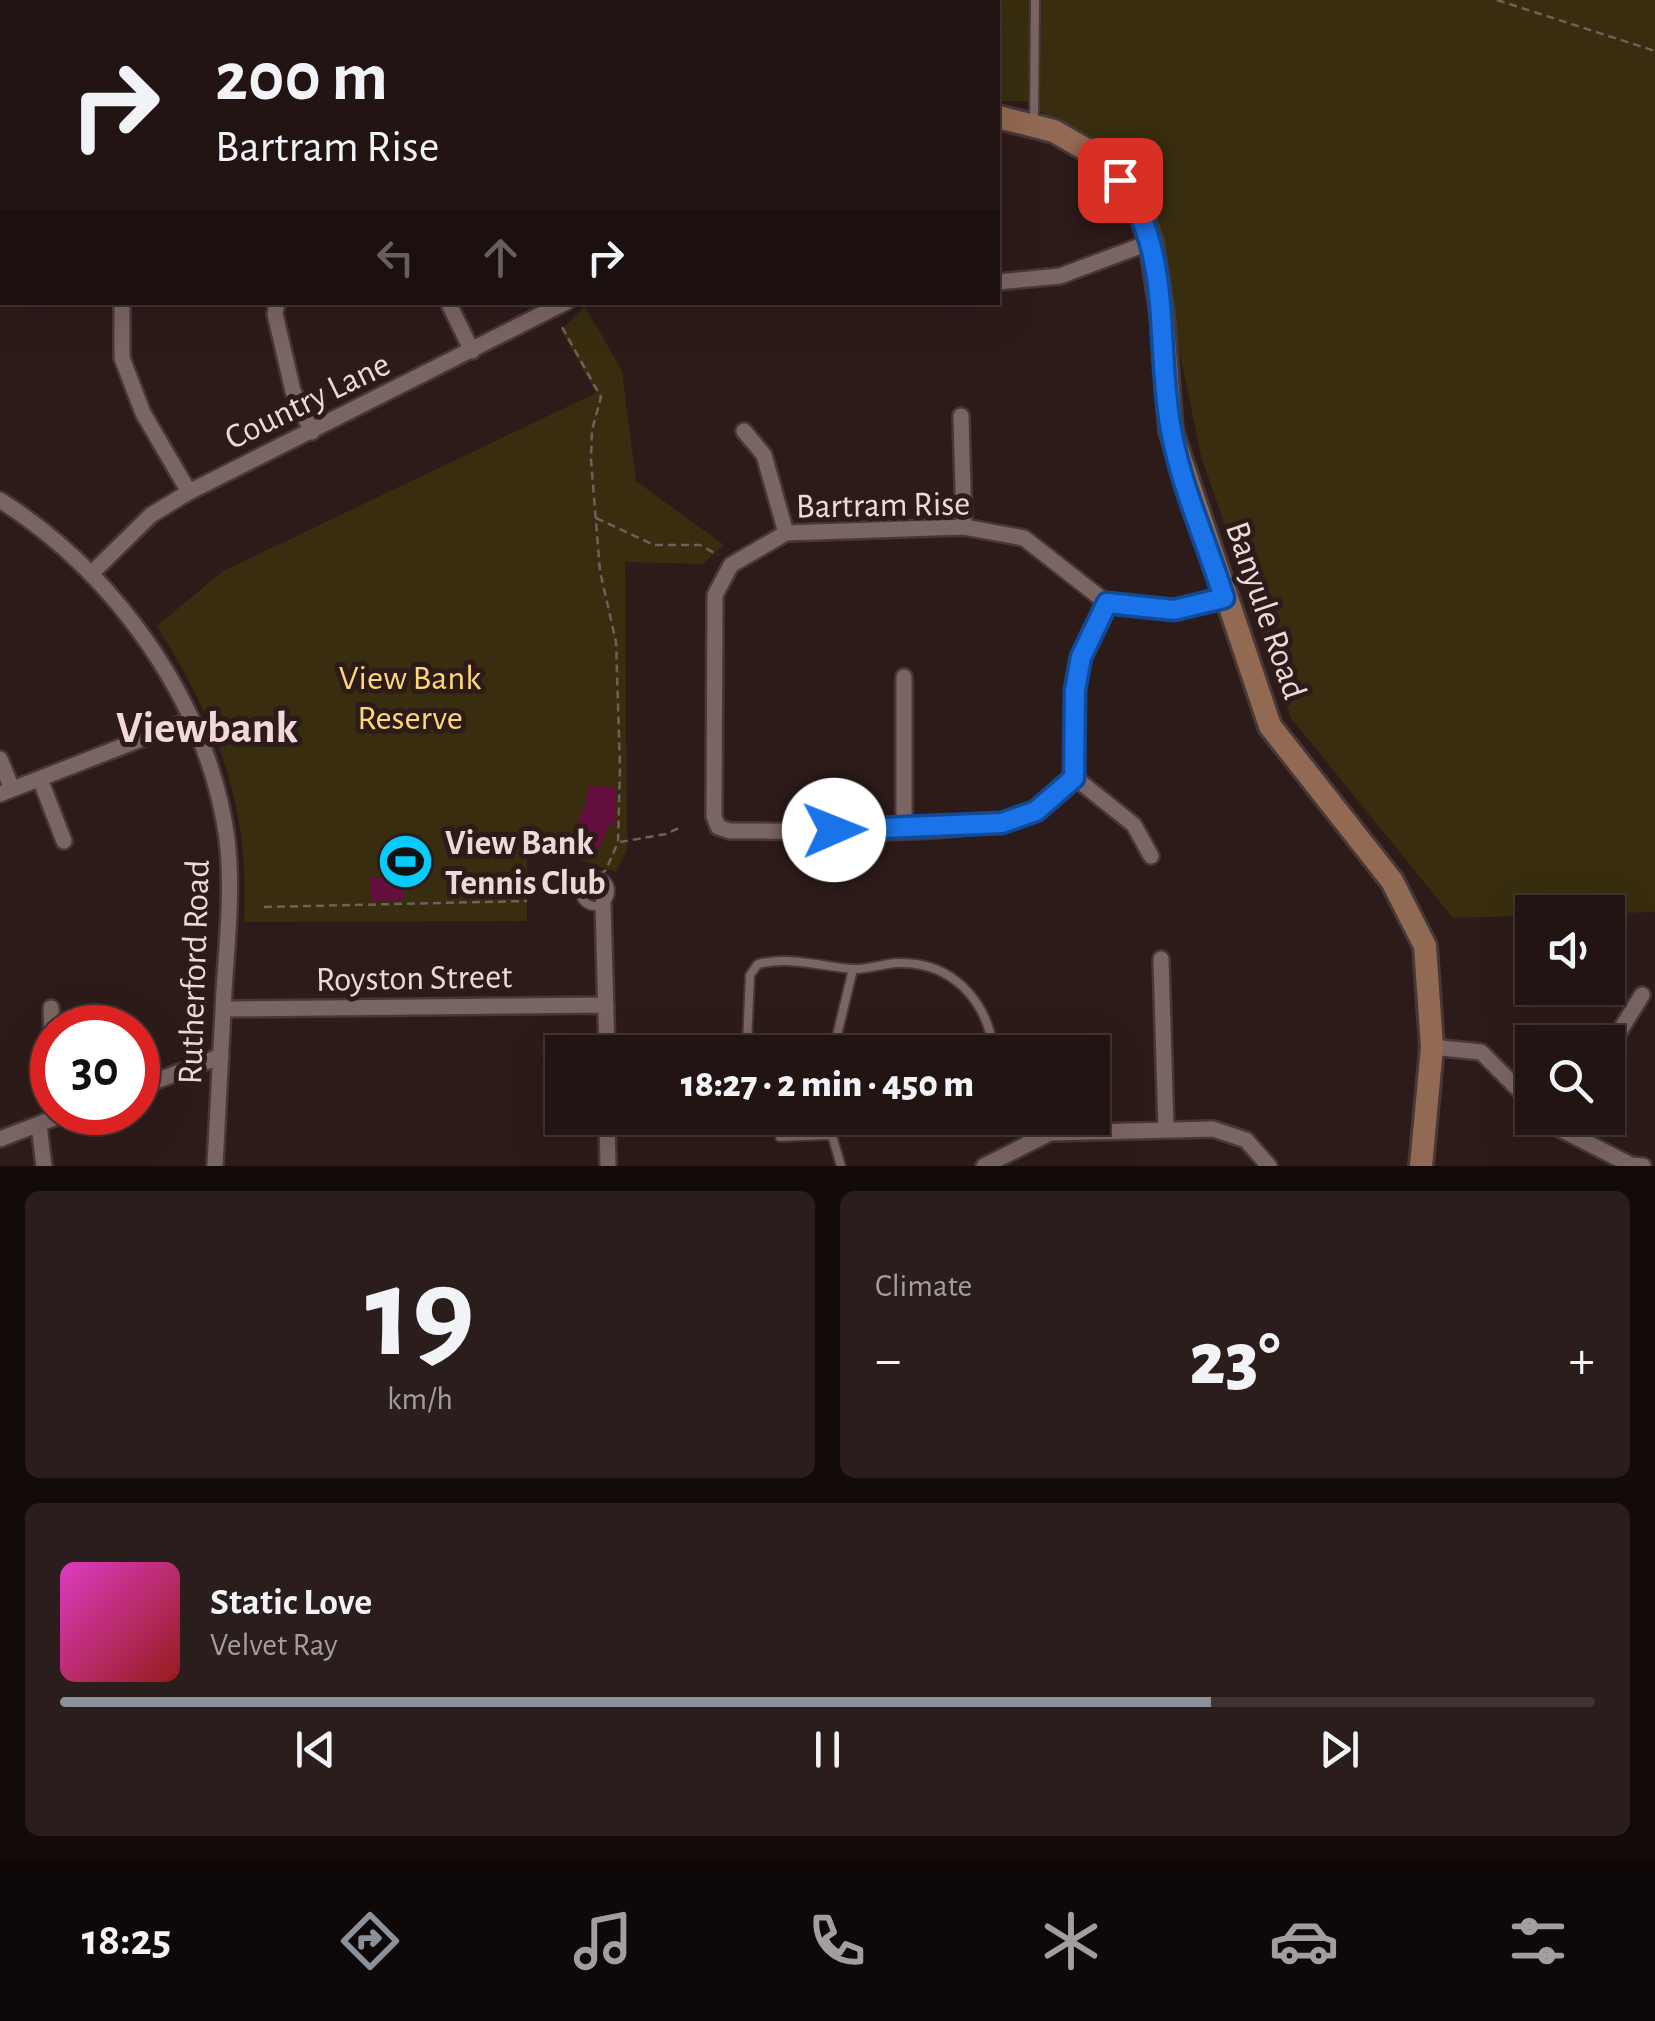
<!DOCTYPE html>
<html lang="en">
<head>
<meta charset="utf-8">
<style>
	body { margin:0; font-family:"Alegreya Sans",sans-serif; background:#2a1d1c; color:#f1f3f6; height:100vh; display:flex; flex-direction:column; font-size:38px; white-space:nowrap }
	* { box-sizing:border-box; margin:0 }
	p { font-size:32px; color:#a29ea0 }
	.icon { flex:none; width:55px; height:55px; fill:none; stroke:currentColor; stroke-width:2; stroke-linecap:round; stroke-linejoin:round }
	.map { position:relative; height:1166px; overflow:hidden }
	.panel { display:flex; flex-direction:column; gap:25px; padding:25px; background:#130b0a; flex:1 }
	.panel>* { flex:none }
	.banner { position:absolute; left:0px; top:0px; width:1000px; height:305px; box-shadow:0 10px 40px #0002,0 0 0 2px #3f3333; background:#221413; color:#f1f3f6; overflow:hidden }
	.buttons { position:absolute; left:1515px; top:895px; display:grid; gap:20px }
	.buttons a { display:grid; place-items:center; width:110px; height:110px; border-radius:0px; background:#221413; box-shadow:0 10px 40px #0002,0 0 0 2px #3f3333; font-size:50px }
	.speed { position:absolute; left:30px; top:1005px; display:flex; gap:20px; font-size:50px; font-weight:700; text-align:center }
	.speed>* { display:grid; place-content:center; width:130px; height:130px; border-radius:50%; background:#221413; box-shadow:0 10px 40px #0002,0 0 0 2px #3f3333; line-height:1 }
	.speed .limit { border:15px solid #d22; background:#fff; color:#111 }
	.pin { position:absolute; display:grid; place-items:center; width:85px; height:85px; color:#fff; margin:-42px; border-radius:20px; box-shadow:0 5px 15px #0006 }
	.me { position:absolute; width:110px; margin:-55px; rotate:89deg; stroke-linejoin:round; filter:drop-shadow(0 0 8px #0008) }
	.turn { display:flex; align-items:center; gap:35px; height:210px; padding:0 50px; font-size:45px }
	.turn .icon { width:130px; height:130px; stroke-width:2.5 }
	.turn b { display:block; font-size:70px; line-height:85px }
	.lanes { display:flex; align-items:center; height:95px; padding:0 50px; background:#0003; justify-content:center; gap:50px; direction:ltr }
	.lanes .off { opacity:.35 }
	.big { font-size:75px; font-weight:800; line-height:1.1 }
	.panel .widget { flex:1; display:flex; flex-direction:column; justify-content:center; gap:15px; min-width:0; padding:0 35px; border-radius:15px; background:#2a1d1c }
	.panel .dial { align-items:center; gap:0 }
	.dial b { font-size:130px; line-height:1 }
	.song { display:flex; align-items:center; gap:30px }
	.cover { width:120px; height:120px; border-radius:15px; background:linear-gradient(135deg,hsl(310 70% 55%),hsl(0 70% 35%)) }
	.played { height:10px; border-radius:5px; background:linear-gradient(90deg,#8c9099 75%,#3f3333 75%) }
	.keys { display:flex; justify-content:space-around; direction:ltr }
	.heat { display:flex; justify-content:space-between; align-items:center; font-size:55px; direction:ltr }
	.panel .tiles { flex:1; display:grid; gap:25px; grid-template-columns:1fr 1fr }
	.widget:last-child { grid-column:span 2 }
	.trip { position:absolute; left:545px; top:1035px; width:565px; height:100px; border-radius:0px; background:#221413; box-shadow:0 10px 40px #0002,0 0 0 2px #3f3333; font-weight:800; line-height:100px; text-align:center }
	.dock { display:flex; height:160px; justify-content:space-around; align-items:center; background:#0e0808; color:#a29ea0 }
	.dock .icon { width:70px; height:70px }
	.dock .on { color:#8c9099 }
	.dock b { font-size:45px; color:#f1f3f6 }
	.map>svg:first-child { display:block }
</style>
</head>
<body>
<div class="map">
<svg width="1655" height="1166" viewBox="0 0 1655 1166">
	<rect width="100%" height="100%" fill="#2d1b19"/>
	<!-- green -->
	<path fill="#382d0f" d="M0,0h1655v912l-202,6 -162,-200 -90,-262 -55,-268 -119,-87h-29v-99h-996l-2,120z
		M585,306l37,65 14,110 88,64 -21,19 -78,-2 2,288 -11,22 -52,-18h-37v67l-283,1c6,-118 -26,-197 -87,-296l66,-55 373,-178 -35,-63z"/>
	<!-- building -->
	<path fill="#640f3f" d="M588,786l27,1v38l-5,-2 -16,37 -26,-12 19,-47z
		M403,877v23l-32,1 -1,-23z"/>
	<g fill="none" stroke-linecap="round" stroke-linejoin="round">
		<defs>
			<path id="lane" d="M1034,123l1,-123
				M580 891a15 15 0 1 1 30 0a15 15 0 1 1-30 0Z
				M747,1045l3,-70 8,-11c31,-8 62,2 93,5 15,1 30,-5 46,-6 55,-2 90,37 97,89
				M833,1052l20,-83
				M827,1118l14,48
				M1017,1118l12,23
				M780,1137l49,-2"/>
			<path id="street" d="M998,282l62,-6 91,-34
				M277,302l-2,12 18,77 19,41
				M448,302l24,49
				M122,305v53l21,55 46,79
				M961,416l3,111
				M744,431l20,24 22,78
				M0,500c115,73 208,202 227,339 6,50 0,102 -3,152 -3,58 -6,117 -9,175
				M91,574l60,-59 38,-23 377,-190
				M1107,603l-26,54 -6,33 -1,87c-13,12 -27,28 -42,35 -59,28 -230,18 -302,19l-12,-4 -4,-11 1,-221 16,-30 55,-32 178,-6 60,11 83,65 67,7 51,-12
				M904,677v152
				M0,759l12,30
				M1074,777l60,48 17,31
				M40,779l24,62
				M0,794l190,-74
				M603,904l4,148
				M1161,959l5,171
				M51,1008l1,34
				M223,1009l383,-4
				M1432,1047l49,5 51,51
				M1608,1050l34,-55
				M138,1088l83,-32
				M607,1118l1,48
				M1548,1118l10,10 73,37 12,1
				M39,1125l5,41
				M0,1139l70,-27
				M984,1166l66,-33 163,-4 33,11 23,26"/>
			<path id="secondary" d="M998,117l56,14 38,22 46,52 13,37 11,71 9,118 99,295 122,155 33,65 7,101 -11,119
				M0,133h2"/>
		</defs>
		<!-- lane casing -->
		<use href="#lane" stroke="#473838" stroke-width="12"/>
		<!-- street casing -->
		<use href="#street" stroke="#473838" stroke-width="20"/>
		<!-- secondary casing -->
		<use href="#secondary" stroke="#473838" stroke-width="28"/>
		<!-- path -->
		<path stroke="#705f5d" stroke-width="2.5" stroke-dasharray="8 5" stroke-linecap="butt" d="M1497,0l158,51
			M63,2l2,-2
			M0,76h2
			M562,327l39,70 -9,33 -1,30 9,111 16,71 4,125 -2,75 -12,28 -8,6
			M596,518l58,27h46l18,10
			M620,842l46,-8 15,-7
			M264,907l263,-6"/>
		<!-- lane -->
		<use href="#lane" stroke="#7b6562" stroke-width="8"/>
		<!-- street -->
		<use href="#street" stroke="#7b6562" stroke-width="15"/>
		<!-- secondary -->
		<use href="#secondary" stroke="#926952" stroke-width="22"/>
	</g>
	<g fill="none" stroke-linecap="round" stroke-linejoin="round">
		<defs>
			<path id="route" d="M834,830l168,-7 34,-12 38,-33 1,-88 6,-33 26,-54 67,7 50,-12c-17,-55 -43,-112 -53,-168 -16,-85 3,-176 -51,-250"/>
		</defs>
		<!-- route casing -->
		<use href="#route" stroke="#114b97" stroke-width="25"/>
		<!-- route -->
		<use href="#route" stroke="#1a73e8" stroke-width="18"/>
	</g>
	<!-- icons -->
	<defs>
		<symbol id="stadium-disc" viewBox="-11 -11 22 22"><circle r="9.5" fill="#08cbf9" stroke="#2d1b19"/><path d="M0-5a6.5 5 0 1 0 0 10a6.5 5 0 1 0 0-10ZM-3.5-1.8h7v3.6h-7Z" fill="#111"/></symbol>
	</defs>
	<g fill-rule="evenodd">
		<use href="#stadium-disc" x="374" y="830" width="63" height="63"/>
	</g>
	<g text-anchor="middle" stroke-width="10" stroke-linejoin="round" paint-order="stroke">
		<!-- street labels -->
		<g font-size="35" fill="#e8dbd9" stroke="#2d1b19">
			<text transform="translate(307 400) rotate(-26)" y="12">Country Lane</text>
			<text transform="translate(883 504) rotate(-1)" y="12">Bartram Rise</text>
			<text transform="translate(1267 610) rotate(71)" y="12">Banyule Road</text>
			<text transform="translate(193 972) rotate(-88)" y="12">Rutherford Road</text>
			<text transform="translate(414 977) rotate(-1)" y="12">Royston Street</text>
		</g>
		<!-- park labels -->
		<g font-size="35" fill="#fdd876" stroke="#2d1b19">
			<text x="410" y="689">View Bank<tspan x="410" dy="40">Reserve</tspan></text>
		</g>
		<!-- poi labels -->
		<g font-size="35" font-weight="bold" fill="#e8dbd9" stroke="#2d1b19" text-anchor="start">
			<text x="445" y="854">View Bank<tspan x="445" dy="40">Tennis Club</tspan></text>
		</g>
		<!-- district labels -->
		<g font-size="45" font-weight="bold" fill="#f2d8d6" stroke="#2d1b19">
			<text x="207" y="742">Viewbank</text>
		</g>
	</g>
</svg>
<div class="buttons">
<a><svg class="icon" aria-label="sound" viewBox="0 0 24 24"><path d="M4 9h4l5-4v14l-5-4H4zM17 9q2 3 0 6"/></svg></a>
<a><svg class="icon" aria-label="search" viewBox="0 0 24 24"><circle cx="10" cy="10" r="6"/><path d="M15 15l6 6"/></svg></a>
</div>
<div class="speed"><div class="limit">30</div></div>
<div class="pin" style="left:1120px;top:180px;background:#d93025"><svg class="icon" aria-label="arrive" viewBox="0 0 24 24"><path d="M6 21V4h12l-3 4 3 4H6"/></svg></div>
<svg class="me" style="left:834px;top:830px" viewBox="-20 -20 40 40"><circle r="19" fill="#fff"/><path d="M0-13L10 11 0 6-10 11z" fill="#1a73e8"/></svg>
<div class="trip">18:27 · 2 min · 450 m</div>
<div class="banner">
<div class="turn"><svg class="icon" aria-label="right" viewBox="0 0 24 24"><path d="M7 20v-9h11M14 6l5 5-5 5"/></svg><div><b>200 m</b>Bartram Rise</div></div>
<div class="lanes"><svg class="icon off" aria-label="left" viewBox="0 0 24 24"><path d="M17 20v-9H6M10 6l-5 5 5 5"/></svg><svg class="icon off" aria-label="ahead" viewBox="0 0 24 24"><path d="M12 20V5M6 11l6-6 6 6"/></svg><svg class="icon" aria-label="right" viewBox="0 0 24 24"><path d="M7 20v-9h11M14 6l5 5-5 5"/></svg></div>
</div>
</div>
<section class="panel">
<div class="tiles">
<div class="widget dial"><b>19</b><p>km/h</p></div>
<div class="widget"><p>Climate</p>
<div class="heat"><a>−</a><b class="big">23°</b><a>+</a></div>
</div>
<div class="widget">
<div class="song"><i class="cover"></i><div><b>Static Love</b><p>Velvet Ray</p></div></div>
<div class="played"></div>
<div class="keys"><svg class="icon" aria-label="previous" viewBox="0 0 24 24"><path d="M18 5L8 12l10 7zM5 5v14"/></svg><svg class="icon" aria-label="pause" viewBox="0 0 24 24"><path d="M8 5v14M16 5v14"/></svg><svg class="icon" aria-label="next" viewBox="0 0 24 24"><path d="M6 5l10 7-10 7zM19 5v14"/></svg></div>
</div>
</div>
</section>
<nav class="dock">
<b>18:25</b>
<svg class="icon on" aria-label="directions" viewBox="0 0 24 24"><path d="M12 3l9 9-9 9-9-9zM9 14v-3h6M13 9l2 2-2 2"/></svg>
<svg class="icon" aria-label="music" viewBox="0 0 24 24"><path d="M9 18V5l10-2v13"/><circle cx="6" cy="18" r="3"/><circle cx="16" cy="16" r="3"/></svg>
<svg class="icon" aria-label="phone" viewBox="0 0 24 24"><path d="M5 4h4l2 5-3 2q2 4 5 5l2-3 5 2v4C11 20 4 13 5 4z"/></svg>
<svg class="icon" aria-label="climate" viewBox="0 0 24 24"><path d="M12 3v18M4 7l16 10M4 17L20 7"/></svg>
<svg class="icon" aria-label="car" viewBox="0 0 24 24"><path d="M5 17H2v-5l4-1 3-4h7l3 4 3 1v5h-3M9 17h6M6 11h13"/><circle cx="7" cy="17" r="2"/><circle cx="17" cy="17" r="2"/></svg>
<svg class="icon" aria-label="filters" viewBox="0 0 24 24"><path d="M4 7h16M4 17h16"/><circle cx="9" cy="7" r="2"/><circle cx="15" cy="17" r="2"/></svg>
</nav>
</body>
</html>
